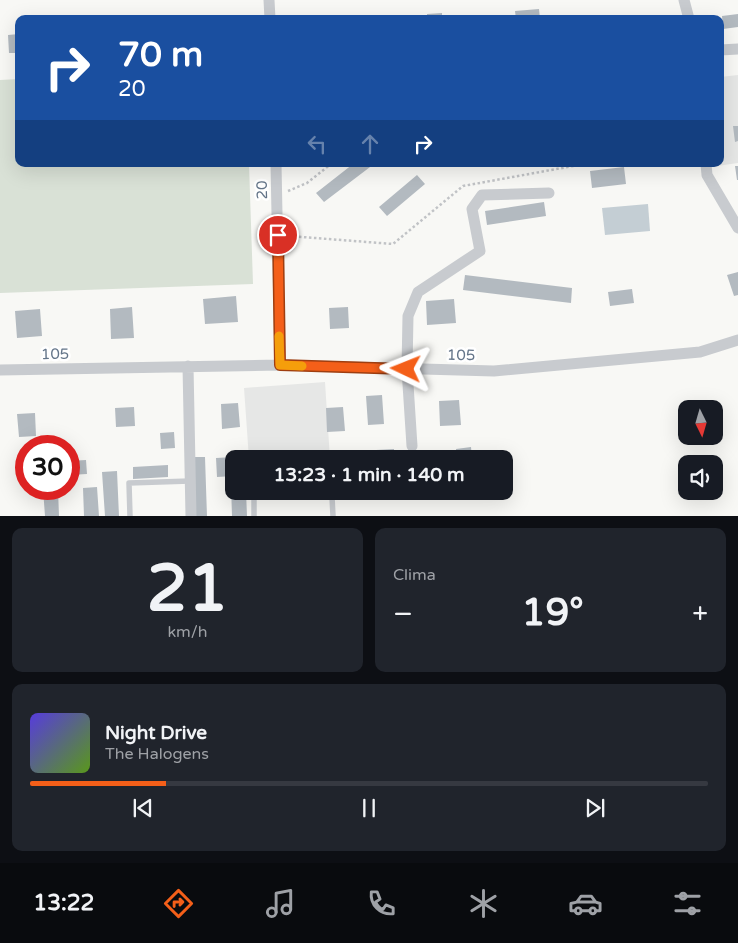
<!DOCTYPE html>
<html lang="es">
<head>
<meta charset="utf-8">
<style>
	body { margin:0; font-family:"Varela Round",sans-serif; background:#20242c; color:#f1f3f6; height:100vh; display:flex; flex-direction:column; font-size:19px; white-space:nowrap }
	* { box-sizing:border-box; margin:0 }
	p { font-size:16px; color:#9ea1a6 }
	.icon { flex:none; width:28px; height:28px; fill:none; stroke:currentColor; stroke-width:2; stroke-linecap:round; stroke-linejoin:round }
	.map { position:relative; height:516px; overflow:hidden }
	.details { display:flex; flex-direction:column; gap:12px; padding:12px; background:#0d0f14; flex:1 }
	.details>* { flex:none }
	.guide { position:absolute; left:15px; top:15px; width:709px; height:152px; border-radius:10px; box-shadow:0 5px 20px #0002; background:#1a4fa0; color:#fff; overflow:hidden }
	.needle { width:32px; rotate:175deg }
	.tools { position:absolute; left:678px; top:400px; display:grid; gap:10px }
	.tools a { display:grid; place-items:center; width:45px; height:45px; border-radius:10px; background:#171b24; box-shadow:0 5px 20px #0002; font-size:25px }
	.speed { position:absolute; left:15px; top:435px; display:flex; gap:10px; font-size:25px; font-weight:700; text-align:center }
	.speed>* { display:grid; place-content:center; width:65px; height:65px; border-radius:50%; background:#171b24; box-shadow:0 5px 20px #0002; line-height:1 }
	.speed .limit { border:8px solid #d22; background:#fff; color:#111 }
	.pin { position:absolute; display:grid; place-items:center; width:42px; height:42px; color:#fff; margin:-21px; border:2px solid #fff; border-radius:50%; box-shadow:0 1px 5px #0007 }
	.me { position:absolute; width:55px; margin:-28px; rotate:272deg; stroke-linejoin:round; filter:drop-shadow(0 0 4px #0008) }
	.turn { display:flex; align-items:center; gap:18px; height:105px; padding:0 20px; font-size:22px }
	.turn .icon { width:65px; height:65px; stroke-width:2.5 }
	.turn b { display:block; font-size:35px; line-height:42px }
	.lanes { display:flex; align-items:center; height:48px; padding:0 20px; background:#0003; justify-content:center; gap:25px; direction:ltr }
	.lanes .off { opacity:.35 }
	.big { font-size:38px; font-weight:700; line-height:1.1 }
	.details .card { flex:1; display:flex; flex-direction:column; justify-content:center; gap:8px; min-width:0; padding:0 18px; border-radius:10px; background:#20242c }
	.details .dial { align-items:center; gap:0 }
	.dial b { font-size:65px; line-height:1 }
	.song { display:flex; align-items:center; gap:15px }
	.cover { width:60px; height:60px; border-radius:8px; background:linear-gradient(135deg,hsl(250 70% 55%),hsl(90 70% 35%)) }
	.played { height:5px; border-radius:2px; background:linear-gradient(90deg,#f45f19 20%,#363941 20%) }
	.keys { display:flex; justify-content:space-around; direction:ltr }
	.heat { display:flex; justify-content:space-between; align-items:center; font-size:28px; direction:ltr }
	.details .tiles { flex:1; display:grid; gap:12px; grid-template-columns:1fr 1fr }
	.card:last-child { grid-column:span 2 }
	.trip { position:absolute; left:225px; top:450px; width:288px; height:50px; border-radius:10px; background:#171b24; box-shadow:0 5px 20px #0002; font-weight:700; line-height:50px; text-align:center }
	.tab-bar { display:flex; height:80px; justify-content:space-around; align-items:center; background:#090b0e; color:#9ea1a6 }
	.tab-bar .icon { width:35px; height:35px }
	.tab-bar .current { color:#f45f19 }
	.tab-bar b { font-size:22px; color:#f1f3f6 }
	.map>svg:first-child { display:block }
</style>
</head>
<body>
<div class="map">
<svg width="738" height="516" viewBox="0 0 738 516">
	<rect width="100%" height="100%" fill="#f8f8f5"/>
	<!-- built -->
	<path fill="#e6e7e6" d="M738,75v88l-21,3v-2h3v-87z
		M325,382l5,77h-81l-5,-71z"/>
	<!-- green -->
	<path fill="#d9e1d6" d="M19,79v85h230l4,120 -253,9v-213z"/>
	<!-- water -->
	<path fill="#c4ced4" d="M648,204l2,27 -45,4 -3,-27z"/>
	<!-- building -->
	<path fill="#b3bac0" d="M539,9l1,10h-24l-1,-8z
		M442,13v6h-15v-5z
		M738,14v13l-15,2 -1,-13z
		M19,34v19h-10l-1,-18z
		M733,126h5v15l-3,1z
		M353,164h21l-50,38 -8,-9z
		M735,166h3v14h-1z
		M624,167l2,17 -34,4 -2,-17z
		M417,175l8,9 -38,32 -8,-9z
		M544,202l2,14 -59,9 -2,-14z
		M738,272v23l-4,1 -7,-21z
		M465,275l107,13 -1,15 -108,-13z
		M632,289l2,14 -24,3 -2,-14z
		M236,296l2,26 -33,2 -2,-25z
		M454,299l2,24 -29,2 -1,-24z
		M132,307l2,31 -23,1 -1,-30z
		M348,307l1,21 -19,1 -1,-21z
		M40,309l2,27 -25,2 -2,-27z
		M382,395l2,29 -16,1 -2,-29z
		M459,400l2,25 -21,1 -1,-25z
		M238,403l2,24 -18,2 -1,-25z
		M134,407l1,19 -19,1 -1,-19z
		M343,407l2,24 -18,1 -1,-24z
		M35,413l1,23 -17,1 -2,-23z
		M174,432l1,16 -14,1 -1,-16z
		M471,447l1,12h-15l-1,-10z
		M394,449v10h-17l-1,-9z
		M325,450l1,9h-67l-1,-4z
		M193,457h12l2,59h-12z
		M234,457v19l-17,1 -1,-19z
		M86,460l1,14 -18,1v-14z
		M168,465v12l-35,2v-12z
		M117,471l2,45h-14l-3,-44z
		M231,485h3v6h12l1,25h-15z
		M97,487l2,29h-15l-1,-28z
		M43,489h15l1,27h-14z"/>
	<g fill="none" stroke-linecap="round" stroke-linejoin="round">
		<!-- path -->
		<path stroke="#c1c3c6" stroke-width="2.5" stroke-dasharray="2.5 2.5" stroke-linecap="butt" d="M288,191l19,-8 24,-19
			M289,236l104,8 70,-58 121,-22"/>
		<!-- lane -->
		<path stroke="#c8cbcf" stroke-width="5.5" d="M328,491l4,6 1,19
			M130,516l-1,-33 61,-2
			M254,516v-20l2,-5"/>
		<!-- street -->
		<path stroke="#c8cbcf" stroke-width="11" d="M269,0l1,19
			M684,0l5,19
			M720,50l18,-1
			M276,164l4,201
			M706,164l1,11 31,53
			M188,366l3,150
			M0,370l280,-5 214,6 206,-19 38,-12
			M412,446l-5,-77 1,-53 10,-24 62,-41 -8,-42 10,-14 67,-2"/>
	</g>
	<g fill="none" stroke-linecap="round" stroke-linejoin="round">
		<defs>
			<path id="route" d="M278,235l2,130 126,4"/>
		</defs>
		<!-- route casing -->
		<use href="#route" stroke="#9f3e10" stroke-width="12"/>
		<!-- route -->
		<use href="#route" stroke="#f45f19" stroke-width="9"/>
		<!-- slow -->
		<path stroke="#f59e0b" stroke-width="9" d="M279,336l1,29 22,1"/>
	</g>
	<g text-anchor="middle" stroke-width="5" stroke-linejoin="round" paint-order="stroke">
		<!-- street labels -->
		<g font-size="15" fill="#647589" stroke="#fff">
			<text transform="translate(262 190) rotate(-92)" y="5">20</text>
			<text transform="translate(55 354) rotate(-1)" y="5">105</text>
			<text transform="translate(461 355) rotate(1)" y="5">105</text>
		</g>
	</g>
</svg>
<div class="tools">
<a><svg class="needle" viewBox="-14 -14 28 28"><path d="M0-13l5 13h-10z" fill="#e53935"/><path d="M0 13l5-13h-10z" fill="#9ea1a6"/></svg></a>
<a><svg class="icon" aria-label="sound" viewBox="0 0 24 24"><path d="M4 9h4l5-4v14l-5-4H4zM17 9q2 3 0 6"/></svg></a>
</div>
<div class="speed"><div class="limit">30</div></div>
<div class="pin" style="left:278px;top:235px;background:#d93025"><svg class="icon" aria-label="arrive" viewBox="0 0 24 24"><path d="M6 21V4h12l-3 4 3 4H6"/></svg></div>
<svg class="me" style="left:406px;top:369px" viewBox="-20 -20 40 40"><path d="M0-17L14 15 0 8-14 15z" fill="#f45f19" stroke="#fff" stroke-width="4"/></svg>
<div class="trip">13:23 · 1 min · 140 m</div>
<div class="guide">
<div class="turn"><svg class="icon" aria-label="right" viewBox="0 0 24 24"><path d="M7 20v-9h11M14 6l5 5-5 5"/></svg><div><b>70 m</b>20</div></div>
<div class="lanes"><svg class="icon off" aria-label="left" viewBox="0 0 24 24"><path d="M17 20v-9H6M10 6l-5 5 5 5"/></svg><svg class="icon off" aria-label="ahead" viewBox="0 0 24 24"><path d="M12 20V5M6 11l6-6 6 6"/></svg><svg class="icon" aria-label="right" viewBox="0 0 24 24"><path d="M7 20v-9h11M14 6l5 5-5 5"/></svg></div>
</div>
</div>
<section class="details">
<div class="tiles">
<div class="card dial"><b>21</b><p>km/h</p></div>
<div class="card"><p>Clima</p>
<div class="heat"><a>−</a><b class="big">19°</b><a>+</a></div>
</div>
<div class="card">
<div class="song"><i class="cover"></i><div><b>Night Drive</b><p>The Halogens</p></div></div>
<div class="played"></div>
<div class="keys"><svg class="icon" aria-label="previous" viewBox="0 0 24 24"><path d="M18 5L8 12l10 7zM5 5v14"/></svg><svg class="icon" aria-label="pause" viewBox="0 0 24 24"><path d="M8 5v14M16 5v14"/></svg><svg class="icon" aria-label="next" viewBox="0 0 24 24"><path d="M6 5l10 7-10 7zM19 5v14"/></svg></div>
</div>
</div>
</section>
<nav class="tab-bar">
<b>13:22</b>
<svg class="icon current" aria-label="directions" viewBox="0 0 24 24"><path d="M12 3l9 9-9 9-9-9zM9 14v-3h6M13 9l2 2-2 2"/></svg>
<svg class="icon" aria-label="music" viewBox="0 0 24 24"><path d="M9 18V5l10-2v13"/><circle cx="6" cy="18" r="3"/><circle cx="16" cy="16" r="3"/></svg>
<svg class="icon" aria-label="phone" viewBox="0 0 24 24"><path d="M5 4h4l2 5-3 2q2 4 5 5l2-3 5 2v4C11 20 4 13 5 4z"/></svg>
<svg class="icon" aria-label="climate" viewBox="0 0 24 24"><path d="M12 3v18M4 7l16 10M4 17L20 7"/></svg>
<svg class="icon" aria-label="car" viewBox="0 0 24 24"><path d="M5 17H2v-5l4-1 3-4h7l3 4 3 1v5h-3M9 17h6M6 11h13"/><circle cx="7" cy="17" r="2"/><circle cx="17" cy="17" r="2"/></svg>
<svg class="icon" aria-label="filters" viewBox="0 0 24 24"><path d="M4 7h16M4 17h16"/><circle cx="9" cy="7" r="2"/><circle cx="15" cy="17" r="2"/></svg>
</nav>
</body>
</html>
